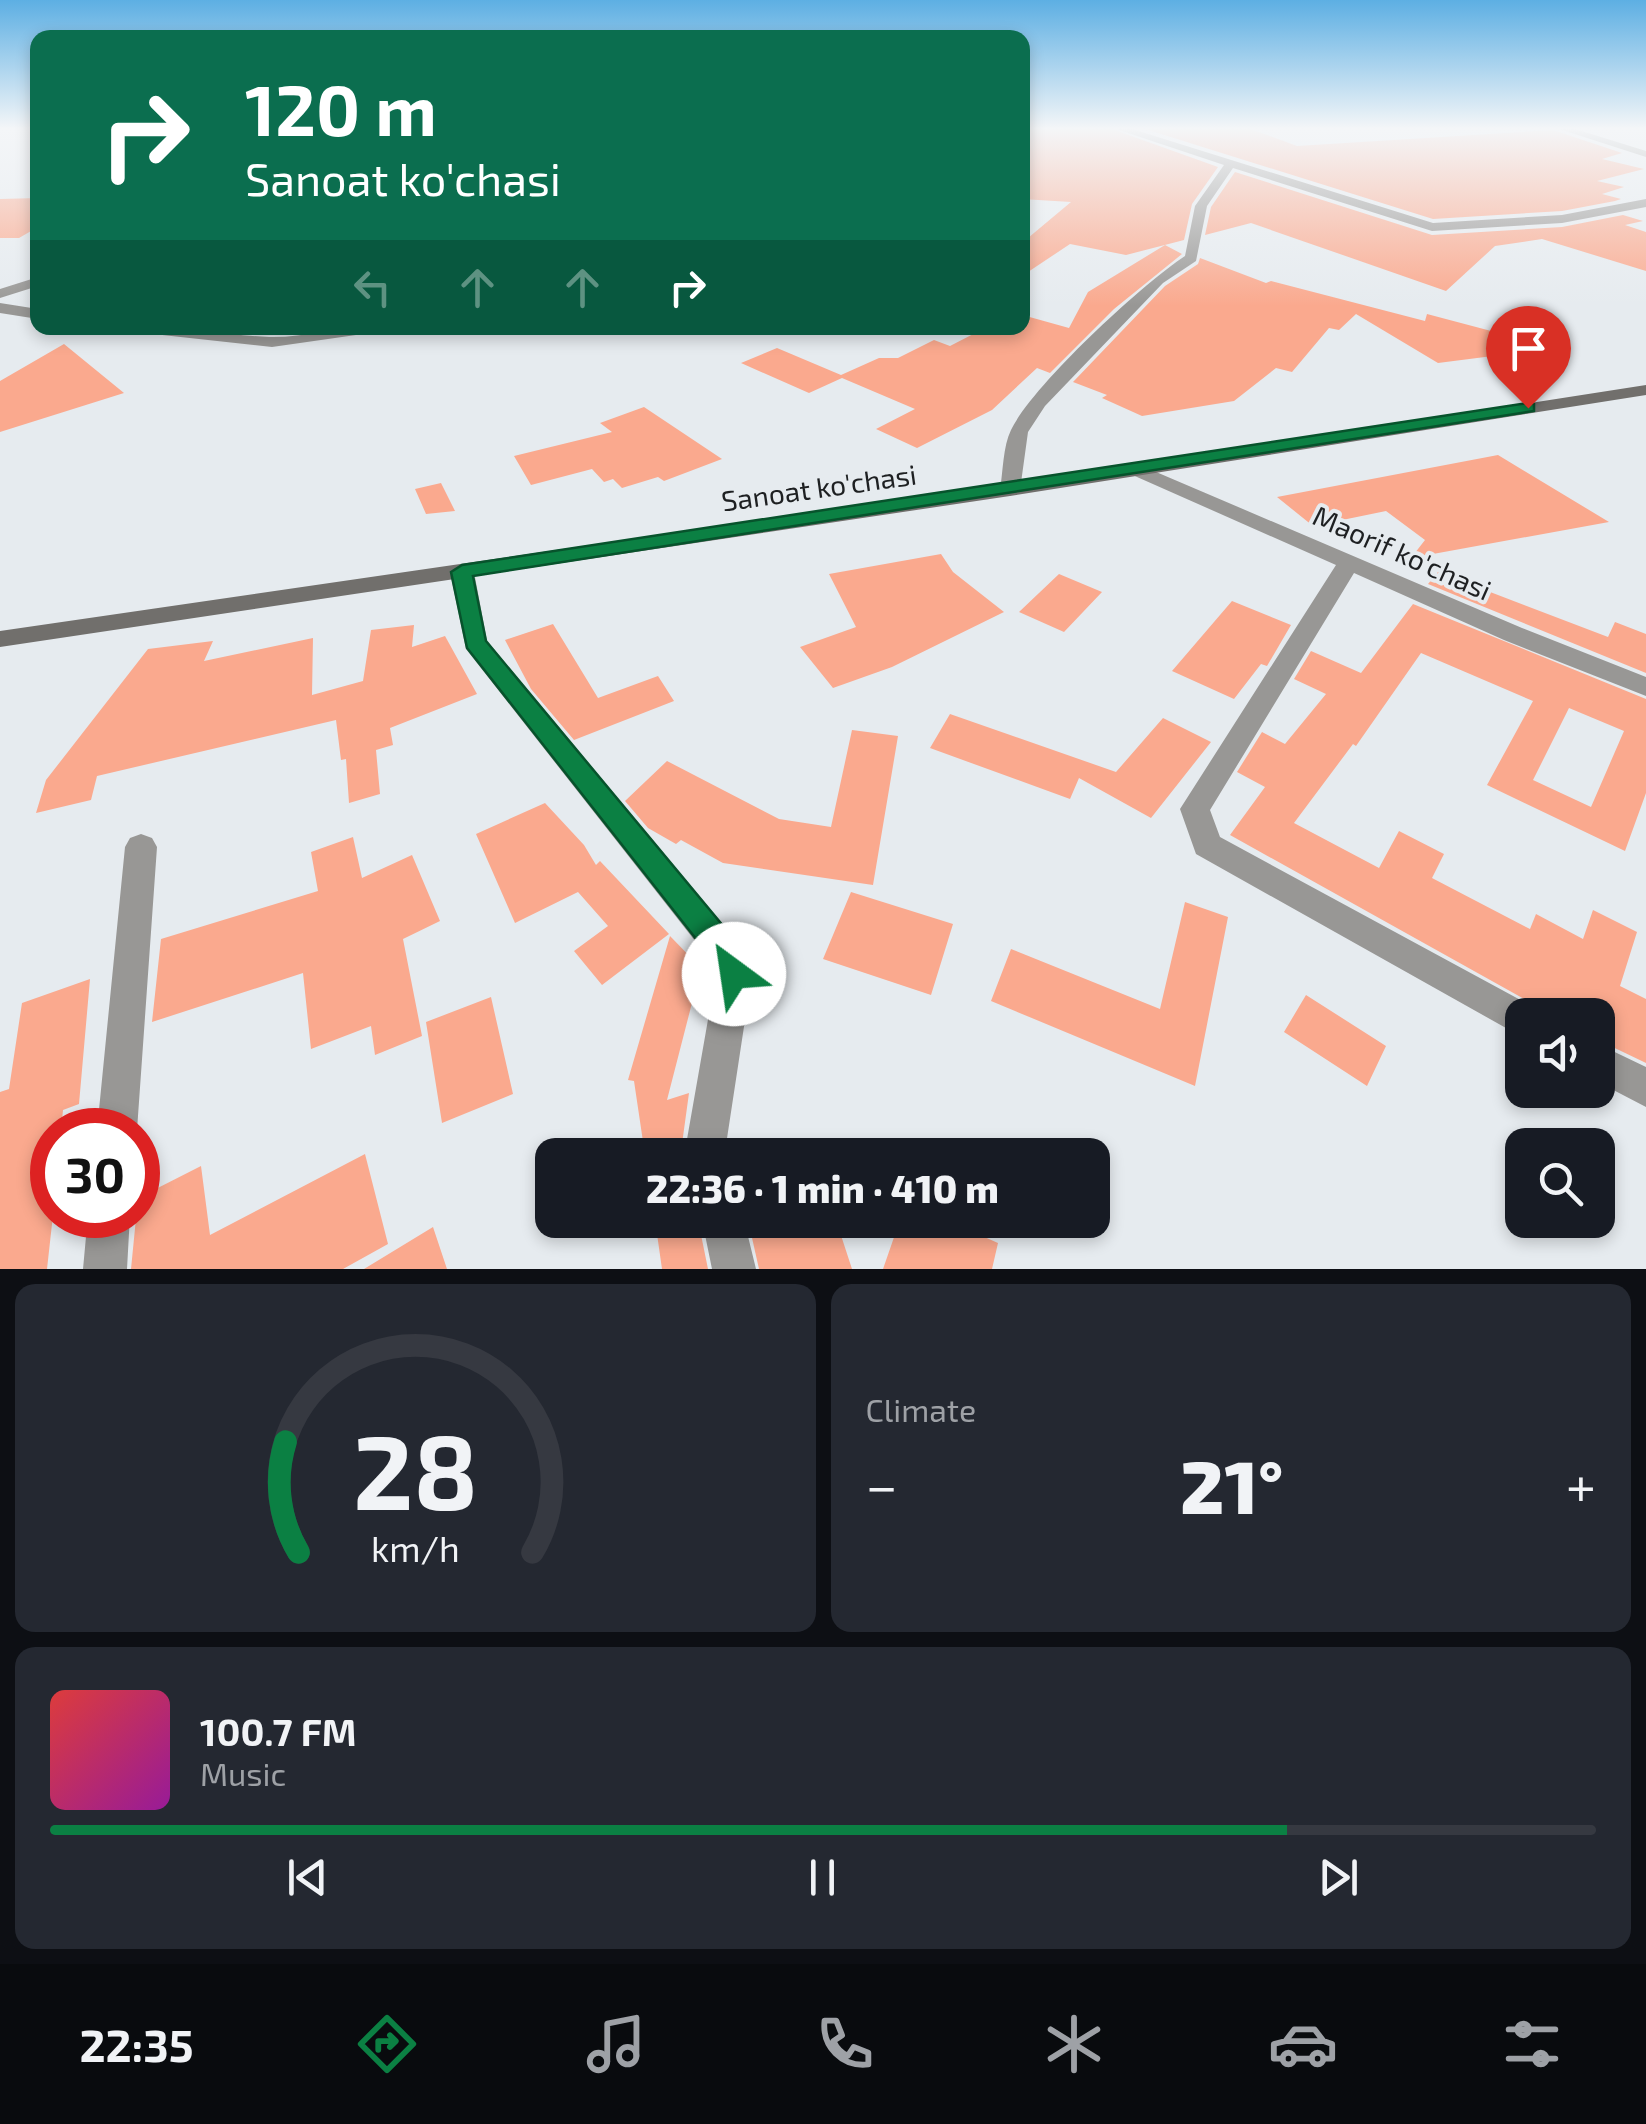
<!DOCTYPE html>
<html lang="en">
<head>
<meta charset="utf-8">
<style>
	body { margin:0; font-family:"Exo 2",sans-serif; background:#242831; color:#f1f3f6; height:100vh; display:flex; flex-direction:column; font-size:38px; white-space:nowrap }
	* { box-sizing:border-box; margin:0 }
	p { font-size:32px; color:#9ea1a6 }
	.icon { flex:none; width:55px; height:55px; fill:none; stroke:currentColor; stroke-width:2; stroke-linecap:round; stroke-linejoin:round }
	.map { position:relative; height:1269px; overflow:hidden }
	.drawer { display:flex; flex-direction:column; gap:15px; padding:15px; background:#0d0f14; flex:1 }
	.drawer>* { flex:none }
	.hud { position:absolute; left:30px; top:30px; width:1000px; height:305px; border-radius:20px; box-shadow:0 5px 15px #0003; background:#0b6e4f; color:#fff; overflow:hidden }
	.tools { position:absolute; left:1505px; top:998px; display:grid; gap:20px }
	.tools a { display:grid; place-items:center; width:110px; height:110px; border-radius:20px; background:#171b24; box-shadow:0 5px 15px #0003; font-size:50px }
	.speed { position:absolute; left:30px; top:1108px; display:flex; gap:20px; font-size:50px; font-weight:700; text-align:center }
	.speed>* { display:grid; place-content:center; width:130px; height:130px; border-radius:50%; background:#171b24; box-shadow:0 5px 15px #0003; line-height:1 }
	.speed .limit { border:15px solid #d22; background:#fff; color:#111 }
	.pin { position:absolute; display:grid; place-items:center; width:85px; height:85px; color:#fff; margin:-102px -42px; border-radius:50% 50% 50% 0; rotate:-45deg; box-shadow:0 0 10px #0007 }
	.pin .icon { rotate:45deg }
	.me { position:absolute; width:110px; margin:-55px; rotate:329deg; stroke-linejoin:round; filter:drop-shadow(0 0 8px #0008) }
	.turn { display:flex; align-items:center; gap:35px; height:210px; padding:0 50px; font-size:45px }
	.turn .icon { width:130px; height:130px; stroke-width:2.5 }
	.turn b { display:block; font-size:70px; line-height:85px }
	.lanes { display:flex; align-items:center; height:95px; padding:0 50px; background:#0003; justify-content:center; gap:50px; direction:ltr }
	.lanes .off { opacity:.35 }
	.big { font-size:75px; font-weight:800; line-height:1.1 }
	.drawer .tile { flex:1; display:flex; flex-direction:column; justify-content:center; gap:15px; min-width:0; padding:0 35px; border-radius:20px; background:#242831 }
	.drawer .dial { align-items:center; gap:0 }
	.dial svg { height:260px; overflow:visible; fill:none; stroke:#363941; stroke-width:7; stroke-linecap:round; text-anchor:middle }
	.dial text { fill:#f1f3f6; stroke:none }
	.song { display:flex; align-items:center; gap:30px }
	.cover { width:120px; height:120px; border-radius:15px; background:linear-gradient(135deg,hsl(0 70% 55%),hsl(300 70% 35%)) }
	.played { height:10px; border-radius:5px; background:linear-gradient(90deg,#0b8043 80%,#363941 80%) }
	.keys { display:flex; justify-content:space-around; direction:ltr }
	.heat { display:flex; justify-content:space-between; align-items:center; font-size:55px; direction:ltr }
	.drawer .tiles { flex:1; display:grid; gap:15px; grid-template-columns:1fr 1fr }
	.tile:last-child { grid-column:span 2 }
	.trip { position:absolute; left:535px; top:1138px; width:575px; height:100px; border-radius:20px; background:#171b24; box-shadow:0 5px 15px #0003; font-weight:800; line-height:100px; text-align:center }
	.dock { display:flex; height:160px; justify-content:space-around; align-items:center; background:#090b0e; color:#9ea1a6 }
	.dock .icon { width:70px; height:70px }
	.dock .selected { color:#0b8043 }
	.dock b { font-size:45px; color:#f1f3f6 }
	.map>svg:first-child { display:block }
</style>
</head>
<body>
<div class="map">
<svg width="1646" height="1269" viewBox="0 0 1646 1269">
	<rect width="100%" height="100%" fill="#e6ebef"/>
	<!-- building -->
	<path fill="#faa98e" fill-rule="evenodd" d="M1022,128h87l109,39 -26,37 -8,36 -58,15 -56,-11 -48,32v-33l49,-41 -49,-3z
		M1142,128h106l49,18 256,-16 69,23 -20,6 42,10 -47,12 27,6 -22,7 19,5 -6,2 -53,10 -129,8z
		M1235,172l197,63 130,-8 61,-12 20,6 -18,4 21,7v39l-104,-32 -47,7 -49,45 -195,-68 -46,12 6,-28z
		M38,198v29l-19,11h-19v-39z
		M1165,245l17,9 -68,55 -64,64 -13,-5 -45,42 -75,38 -41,-19 39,-20 -73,-31 -33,15 -68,-30 36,-15 64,27 38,-17h19l36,-18 16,6 33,-17 15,5 12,-6h12l4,-12 43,12 19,-36z
		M1200,258l66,25 5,-2 154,40 2,-7 128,34 -117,15 -82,-49 -17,16 -10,-2 -37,44 -16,-4 -42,33 -92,15 -40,-18 5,-3 -34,-13 92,-96 33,-22z
		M64,344l60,49 -124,39v-51z
		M644,407l78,52 -58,22 -6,-4 -36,11 -9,-9 -9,3 -12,-13 -61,16 -17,-29 98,-24 -12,-9z
		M1498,455l111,67 -198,36 14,-18 -39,-29 -73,15 -36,-29z
		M441,483l14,28 -29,3 -11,-25z
		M941,554l12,18 51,40 -112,55 -59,21 -33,-41 56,-20 -27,-53z
		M1438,572l170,65 7,-15 31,12v39l-218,-89z
		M1059,574l43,18 -38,40 -45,-20z
		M1232,601l59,24 -24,41 -6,-2 -27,35 -62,-28z
		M1413,604l233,95v94l-21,58 -138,-66 46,-84 -112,-48 -65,93 -3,-2 -59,79 85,45 20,-37 45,23 -12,24 98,51 6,-15 47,25 10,-29 44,22 -17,54 26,13v64l-48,-23v-25h-45l-323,-180 35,-48 -28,-15 25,-40 23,12 41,-50 -32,-15 17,-28 50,22zM1569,708l55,23 -33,76 -58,-27z
		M553,624l45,74 60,-22 16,25 -100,39 -43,-51 -26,-49z
		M414,625l-2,22 33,-11 32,58 -87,34 3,17 -17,5 4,44 -31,9 -3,-44 -5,1 -5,-40 -239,56 -6,24 -55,13 10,-33 102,-131 65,-8 -9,20 109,-23 -1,57 51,-14 8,-51z
		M950,714l166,58 47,-54 48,24 -60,76 -72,-40 -9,21 -140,-51z
		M852,730l46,6 -25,149 -150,-22 -42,-23 -5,4 -28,-16 -23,-27 42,-40 112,58 52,8z
		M545,803l39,42 12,20 4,-4 69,73 -67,51 -28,-34 34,-25 -30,-34 -63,31 -39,-89z
		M353,837l9,41 50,-23 28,66 -37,18 19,97 -47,19 -4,-29 -60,23 -8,-76 -151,49 9,-83 157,-48 -7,-39z
		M851,892l102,32 -22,71 -108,-36z
		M1185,902l43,15 -33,169 -204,-85 20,-52 149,60z
		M670,936l31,32 -34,132 22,-7 -7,51 3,11h-40l-11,-74 -6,-1z
		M90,979l-11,125 -16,6 -2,20h-9l1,85 -6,54h-47v-177l9,-3 13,-86z
		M1306,995l80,51 -19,40 -83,-54z
		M491,997l22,97 -71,29 -16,-101z
		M365,1154l23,90 -45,25h-212l7,-71 63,-32 9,69z
		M655,1220h43l10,49h-46z
		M748,1220h88l16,49h-93z
		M900,1220h46l52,23 -6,26h-109z
		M433,1227l14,42h-83z"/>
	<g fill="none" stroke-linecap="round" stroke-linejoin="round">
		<!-- minor -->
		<path fill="#989795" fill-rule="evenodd" d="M1113,128h16l304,95 129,-8 84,-16v8l-84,16 -130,8 -199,-63 -26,38 -11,55 -33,22 -118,123 -17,26 -8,58 -10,6 -7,-2 -3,-4c3,-18 3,-44 11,-60 22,-45 130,-145 174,-174l10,-50 29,-41z
			M1556,128h16l74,23v6z
			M38,277v9l-38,12v-9z
			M0,303l38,6v10l-38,-6z
			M136,328c45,-3 88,7 133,9 36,1 72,-11 109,-9l-8,5 -98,14 -128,-14z
			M1135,463l387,165 124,49v19l-142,-56 -150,-67 -144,237 10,27 315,171 3,7h-16v22l-326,-183 -16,-45 156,-244 -208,-92v-8z
			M462,565l12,7 13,69 247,297 18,36 -26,171 3,10h-40l-3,-10 30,-171 -6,-14 -244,-311 -16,-77z
			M141,834l11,4 5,9 -20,283h-40l28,-283 5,-9z
			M1598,1044l48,23v40l-48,-25z
			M88,1215h42l-3,54h-44z
			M702,1220h42l12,49h-44z"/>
		<!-- secondary -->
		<path fill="#716f6c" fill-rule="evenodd" d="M1646,385v10l-636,101 -1010,151v-16l1010,-147z"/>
	</g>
	<!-- sky -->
	<linearGradient id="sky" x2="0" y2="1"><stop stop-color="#5dafe3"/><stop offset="0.42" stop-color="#f4f6f8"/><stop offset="1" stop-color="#f4f6f8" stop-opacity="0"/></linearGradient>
	<rect width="1646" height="306" fill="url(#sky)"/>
	<!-- route -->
	<path fill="#0b8043" stroke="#07532c" stroke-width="2.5" d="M1528,403l6,1v7l-1061,165 13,65 248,298 16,35 -4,10 -12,4 -11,-4 -12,-26 -244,-310 -16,-76 11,-7z"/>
	<g text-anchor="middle" stroke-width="8" stroke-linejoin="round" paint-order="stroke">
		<!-- street labels -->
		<g font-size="28" fill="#1e2022" stroke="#e6ebef">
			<text transform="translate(819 488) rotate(-8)" y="10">Sanoat ko'chasi</text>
			<text transform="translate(1402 553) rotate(24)" y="10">Maorif ko'chasi</text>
		</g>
	</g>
</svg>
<div class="tools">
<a><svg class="icon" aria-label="sound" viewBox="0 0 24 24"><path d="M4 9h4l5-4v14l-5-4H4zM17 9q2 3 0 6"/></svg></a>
<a><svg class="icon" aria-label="search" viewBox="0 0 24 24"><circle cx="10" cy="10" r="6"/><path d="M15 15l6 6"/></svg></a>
</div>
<div class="speed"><div class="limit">30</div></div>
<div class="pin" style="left:1528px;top:408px;background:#d93025"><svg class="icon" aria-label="arrive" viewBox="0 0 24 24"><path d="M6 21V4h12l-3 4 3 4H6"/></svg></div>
<svg class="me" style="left:734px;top:974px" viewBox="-20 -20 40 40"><circle r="19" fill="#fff"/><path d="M0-13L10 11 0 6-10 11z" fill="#0b8043"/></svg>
<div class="trip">22:36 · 1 min · 410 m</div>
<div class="hud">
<div class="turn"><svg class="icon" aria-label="right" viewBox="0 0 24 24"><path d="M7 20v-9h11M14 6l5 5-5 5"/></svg><div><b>120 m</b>Sanoat ko'chasi</div></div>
<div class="lanes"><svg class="icon off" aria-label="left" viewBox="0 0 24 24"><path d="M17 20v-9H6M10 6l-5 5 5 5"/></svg><svg class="icon off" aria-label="ahead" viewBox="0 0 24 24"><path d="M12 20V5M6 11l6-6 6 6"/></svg><svg class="icon off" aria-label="ahead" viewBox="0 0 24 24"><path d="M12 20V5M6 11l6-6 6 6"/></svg><svg class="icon" aria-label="right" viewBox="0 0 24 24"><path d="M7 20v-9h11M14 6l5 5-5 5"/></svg></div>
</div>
</div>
<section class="drawer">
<div class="tiles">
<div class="tile dial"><svg viewBox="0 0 100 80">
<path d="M14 69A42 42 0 1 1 86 69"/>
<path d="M14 69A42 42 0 0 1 10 35" stroke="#0b8043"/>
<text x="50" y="56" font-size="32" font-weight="700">28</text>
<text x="50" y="72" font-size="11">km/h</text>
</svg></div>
<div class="tile"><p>Climate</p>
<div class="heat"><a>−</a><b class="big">21°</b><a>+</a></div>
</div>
<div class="tile">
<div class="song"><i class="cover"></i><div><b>100.7 FM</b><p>Music</p></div></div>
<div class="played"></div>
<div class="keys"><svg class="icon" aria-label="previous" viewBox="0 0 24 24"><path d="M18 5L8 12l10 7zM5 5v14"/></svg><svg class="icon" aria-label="pause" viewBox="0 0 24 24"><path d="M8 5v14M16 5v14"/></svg><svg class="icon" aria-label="next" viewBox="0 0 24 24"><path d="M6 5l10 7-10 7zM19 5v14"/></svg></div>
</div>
</div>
</section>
<nav class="dock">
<b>22:35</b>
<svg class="icon selected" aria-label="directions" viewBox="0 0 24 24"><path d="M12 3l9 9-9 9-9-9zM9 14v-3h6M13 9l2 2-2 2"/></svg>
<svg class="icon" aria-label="music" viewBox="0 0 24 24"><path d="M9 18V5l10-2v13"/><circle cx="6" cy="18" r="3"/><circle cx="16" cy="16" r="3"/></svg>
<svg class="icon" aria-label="phone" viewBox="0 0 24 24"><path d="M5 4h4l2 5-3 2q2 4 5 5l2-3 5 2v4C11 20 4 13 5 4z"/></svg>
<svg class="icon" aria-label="climate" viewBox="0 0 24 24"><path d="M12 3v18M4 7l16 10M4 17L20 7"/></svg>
<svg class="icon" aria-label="car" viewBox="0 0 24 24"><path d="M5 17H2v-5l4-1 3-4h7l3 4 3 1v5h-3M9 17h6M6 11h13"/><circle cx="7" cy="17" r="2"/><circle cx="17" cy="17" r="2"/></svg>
<svg class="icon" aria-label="filters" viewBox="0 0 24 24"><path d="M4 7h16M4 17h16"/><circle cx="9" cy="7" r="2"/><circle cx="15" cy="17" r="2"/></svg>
</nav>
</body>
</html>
